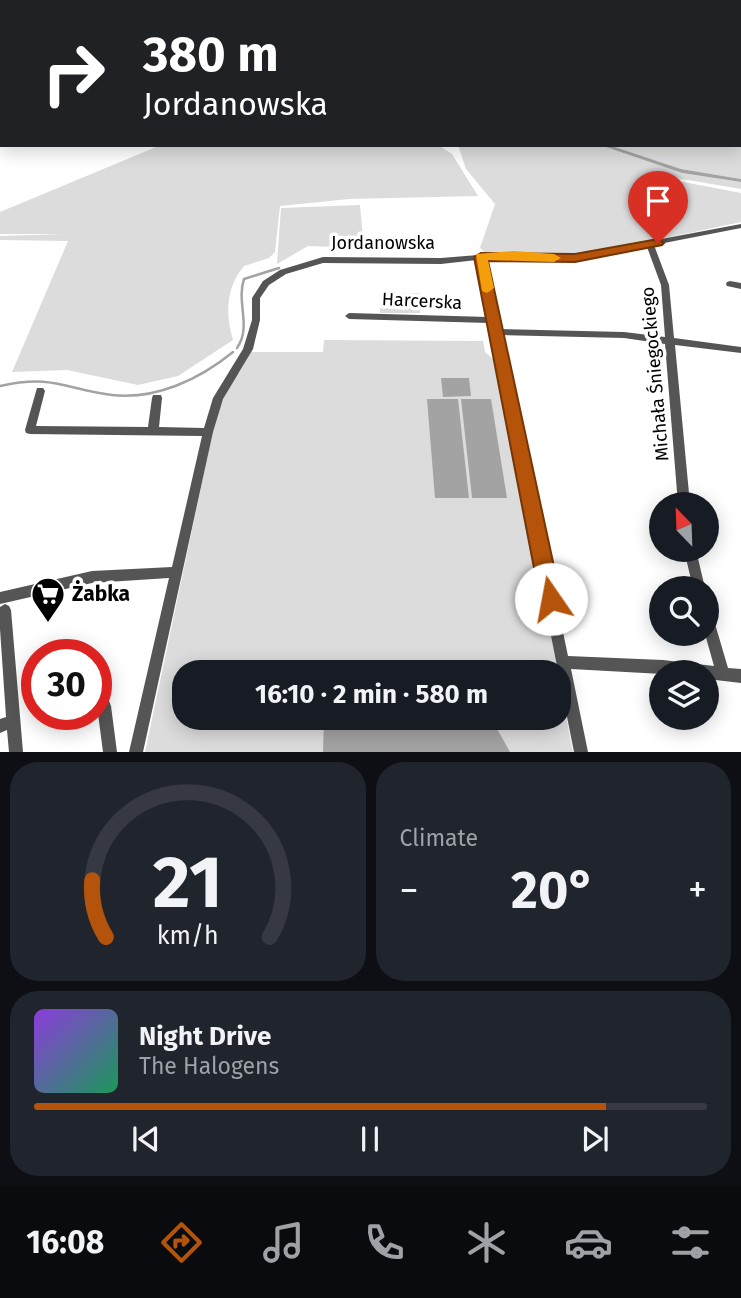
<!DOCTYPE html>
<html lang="en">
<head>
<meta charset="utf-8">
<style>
	body { margin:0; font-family:"Fira Sans",sans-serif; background:#20242c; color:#f1f3f6; height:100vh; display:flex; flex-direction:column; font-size:26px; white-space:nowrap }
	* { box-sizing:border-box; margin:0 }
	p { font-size:23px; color:#9ea1a6 }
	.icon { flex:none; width:38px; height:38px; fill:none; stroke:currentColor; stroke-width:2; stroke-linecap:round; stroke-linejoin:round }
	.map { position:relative; height:752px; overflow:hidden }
	.sheet { display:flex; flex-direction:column; gap:10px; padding:10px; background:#0d0f14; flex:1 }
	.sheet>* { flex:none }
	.guide { position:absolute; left:0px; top:0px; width:742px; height:147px; box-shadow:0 4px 18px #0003; background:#202124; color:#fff; overflow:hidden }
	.needle { width:46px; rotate:337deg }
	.buttons { position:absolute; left:649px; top:492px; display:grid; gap:14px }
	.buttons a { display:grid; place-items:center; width:70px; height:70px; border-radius:50%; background:#171b24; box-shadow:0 4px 18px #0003; font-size:35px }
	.speed { position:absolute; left:21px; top:639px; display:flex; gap:14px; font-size:35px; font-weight:700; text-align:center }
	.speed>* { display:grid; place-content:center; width:91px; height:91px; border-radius:50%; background:#171b24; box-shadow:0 4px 18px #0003; line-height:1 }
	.speed .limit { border:10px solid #d22; background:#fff; color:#111 }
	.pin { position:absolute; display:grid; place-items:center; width:60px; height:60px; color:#fff; margin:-72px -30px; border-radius:50% 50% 50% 0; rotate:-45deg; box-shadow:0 0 7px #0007 }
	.pin .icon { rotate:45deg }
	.me { position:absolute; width:77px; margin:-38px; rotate:348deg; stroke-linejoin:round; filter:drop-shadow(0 0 5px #0008) }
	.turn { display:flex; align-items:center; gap:24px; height:147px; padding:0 28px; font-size:32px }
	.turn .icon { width:91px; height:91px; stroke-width:2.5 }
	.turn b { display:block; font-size:49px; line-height:60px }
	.big { font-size:52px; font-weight:700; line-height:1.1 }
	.sheet .card { flex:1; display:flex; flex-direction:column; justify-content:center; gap:10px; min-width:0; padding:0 24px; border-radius:28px; background:#20242c }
	.sheet .dial { align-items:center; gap:0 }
	.dial svg { height:182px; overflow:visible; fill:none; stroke:#363941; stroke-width:7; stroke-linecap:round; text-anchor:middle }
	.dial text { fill:#f1f3f6; stroke:none }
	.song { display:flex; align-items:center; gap:21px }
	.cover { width:84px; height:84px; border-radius:10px; background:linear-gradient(135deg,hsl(270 70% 55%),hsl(150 70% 35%)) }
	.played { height:7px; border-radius:4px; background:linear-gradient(90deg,#b45309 85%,#363941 85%) }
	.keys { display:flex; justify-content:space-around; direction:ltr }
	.heat { display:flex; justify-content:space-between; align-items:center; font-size:38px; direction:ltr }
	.sheet .tiles { flex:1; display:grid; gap:10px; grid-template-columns:1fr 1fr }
	.card:last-child { grid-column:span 2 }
	.trip { position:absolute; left:172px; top:660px; width:399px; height:70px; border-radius:28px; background:#171b24; box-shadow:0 4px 18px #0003; font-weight:700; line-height:70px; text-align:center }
	.tabs { display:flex; height:112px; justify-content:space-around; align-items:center; background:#090b0e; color:#9ea1a6 }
	.tabs .icon { width:49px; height:49px }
	.tabs .current { color:#b45309 }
	.tabs b { font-size:32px; color:#f1f3f6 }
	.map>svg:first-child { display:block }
</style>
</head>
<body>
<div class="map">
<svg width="741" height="752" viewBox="0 0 741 752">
	<rect width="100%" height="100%" fill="#fff"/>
	<!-- green -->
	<path fill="#dcdcdc" d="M420,0h293l1,2h-293z
		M741,125v54l-60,-10 -72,-24h131z
		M161,145h277l14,9 26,42 -129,3 -69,7 -5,46 -6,6 -25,8c-18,21 -19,48 -11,74l-55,36 -40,9 -71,-15 -55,2 56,-131 -68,-1v-4l65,-2h-65v-22z
		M458,145h142l82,28 59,9v7l-65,-11 -3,2 68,13v29l-156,33 -98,-1 -7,-6 15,-44 -29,-35z
		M360,205l4,43 -56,-2 -31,18 4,-56z
		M384,293h35l1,20h-40v-13h4z
		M324,340l159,1 2,11 13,11 60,309h-374v46h374v-43l15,77h-428l72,-340 17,-36 5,-3 12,-21h72z"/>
	<!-- water -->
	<path fill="#a3a3a3" d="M600,145h9l72,24 60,10v3l-59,-9z
		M441,378h28l2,18 -28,1z
		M427,399h31l11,99h-34z
		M461,399h30l16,99h-35z
		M378,663l69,1 1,8h-74z
		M324,718h167l19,34h-187z"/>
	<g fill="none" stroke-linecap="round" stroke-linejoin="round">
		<!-- stream -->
		<path stroke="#a3a3a3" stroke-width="2.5" d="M237,348c15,-21 -1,-46 7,-69l35,-11
			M0,386c54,-12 64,3 112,9 44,5 88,-16 121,-43"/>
		<defs>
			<path id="major" d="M714,0h6l2,2h-7z
				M740,48h1v6h-1z"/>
		</defs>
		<!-- major casing -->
		<use href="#major" stroke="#dbdbdb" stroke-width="2"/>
		<!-- minor -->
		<path fill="#555" fill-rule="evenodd" d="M471,0h4l-1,2h-4z
			M671,0h5l1,2h-5z
			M741,224v4l-87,17 15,40 5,53 67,9v6l-66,-8 15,159h-12l-13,-160 -41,-6 -123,-3 67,321 95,4 51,6 -9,-32h2v-23l5,2 1,4 15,51 13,1v14l-34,-4v-7h-45v2l-91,-5 17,83h-14l-85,-429 -140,-4 -4,-3 4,-3 139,4 -11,-57 -36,4 -118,-1 -37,11 -17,11 -9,13v22l-7,29 -30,50 -10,33 -70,320h-14l40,-174 -77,5 -92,21v-12l92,-21 80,-4 30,-131 -172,-2 -4,-1 -1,-3 12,-42h6l2,3 -9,35 112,1 4,-29 1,-3h8l1,3 -3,29 45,1 9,-30 30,-49 9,-29v-22l11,-17 17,-11 43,-13 118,1 62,-5 79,1zM647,247l14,38 4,52 -41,-5 -125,-3 -14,-70 18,-2 79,3z
			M730,281l11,2v6l-14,-3 -1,-2 1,-2z
			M684,550h12l9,38h-12z
			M5,604l4,2 2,4 12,142h-14l-2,-22 -7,3v-14l6,-2 -6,-88v-22z
			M104,699l5,2 2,5 6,46h-14l-6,-46 2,-5z"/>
		<!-- major -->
		<use href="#major" fill="#000" fill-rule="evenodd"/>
		<!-- tram -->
		<path stroke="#000" stroke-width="2" d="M723,0l2,2"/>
		<defs>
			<path id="rail" d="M38,2l6,-2"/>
		</defs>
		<!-- rail casing -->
		<use href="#rail" stroke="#000" stroke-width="3.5"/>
		<!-- rail -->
		<use href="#rail" stroke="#fff" stroke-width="2" stroke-dasharray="4.5" stroke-linecap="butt"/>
	</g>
	<!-- route -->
	<path fill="#b45309" stroke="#753606" stroke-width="2" d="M658,239l6,4 -2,2 -87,17 -87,-1 73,338 -3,7 -7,3 -8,-3 -3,-7 -66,-342 7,-4 94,1z"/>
	<!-- slow -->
	<path fill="#f59e0b" d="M514,251l40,3 7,4 -7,4 -66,-2 6,28 -7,5 -5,-2 -6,-37z"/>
	<!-- icons -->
	<defs>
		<symbol id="supermarket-pin" viewBox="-11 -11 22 30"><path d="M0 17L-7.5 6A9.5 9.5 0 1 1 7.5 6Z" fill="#000" stroke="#fff"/><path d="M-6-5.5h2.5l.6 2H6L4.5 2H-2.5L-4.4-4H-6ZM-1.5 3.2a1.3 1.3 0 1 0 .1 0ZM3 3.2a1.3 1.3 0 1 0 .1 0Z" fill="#fff"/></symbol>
	</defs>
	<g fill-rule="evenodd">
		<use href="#supermarket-pin" x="29" y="575" width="38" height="52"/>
	</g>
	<g text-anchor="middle" stroke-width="7" stroke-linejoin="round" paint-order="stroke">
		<!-- street labels -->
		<g font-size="18" fill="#000" stroke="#fff">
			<text x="383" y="249">Jordanowska</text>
			<text transform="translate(422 301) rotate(3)" y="6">Harcerska</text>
			<text transform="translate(655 374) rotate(-95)" y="6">Michała Śniegockiego</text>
		</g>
		<!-- near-poi labels -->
		<g font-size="21" font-weight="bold" fill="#000" stroke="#fff" text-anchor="start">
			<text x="72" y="601">Żabka</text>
		</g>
	</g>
</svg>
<div class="buttons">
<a><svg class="needle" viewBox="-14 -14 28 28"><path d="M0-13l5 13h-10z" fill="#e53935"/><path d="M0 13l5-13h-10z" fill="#9ea1a6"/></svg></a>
<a><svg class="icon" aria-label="search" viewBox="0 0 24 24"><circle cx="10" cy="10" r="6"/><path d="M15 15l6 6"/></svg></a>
<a><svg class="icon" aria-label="layers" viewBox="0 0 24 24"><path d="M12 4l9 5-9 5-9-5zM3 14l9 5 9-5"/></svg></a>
</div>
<div class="speed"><div class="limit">30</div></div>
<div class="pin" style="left:658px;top:243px;background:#d93025"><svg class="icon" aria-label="arrive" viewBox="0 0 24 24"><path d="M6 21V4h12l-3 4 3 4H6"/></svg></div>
<svg class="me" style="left:551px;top:599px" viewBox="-20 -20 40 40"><circle r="19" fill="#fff"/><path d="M0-13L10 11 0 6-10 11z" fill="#b45309"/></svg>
<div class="trip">16:10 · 2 min · 580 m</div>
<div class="guide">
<div class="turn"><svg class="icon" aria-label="right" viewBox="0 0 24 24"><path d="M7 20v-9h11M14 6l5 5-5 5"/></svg><div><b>380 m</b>Jordanowska</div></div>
</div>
</div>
<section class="sheet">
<div class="tiles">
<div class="card dial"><svg viewBox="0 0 100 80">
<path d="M14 69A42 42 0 1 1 86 69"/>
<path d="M14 69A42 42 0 0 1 8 44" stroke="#b45309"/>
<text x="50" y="56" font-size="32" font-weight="700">21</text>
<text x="50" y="72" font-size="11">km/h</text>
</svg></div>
<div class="card"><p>Climate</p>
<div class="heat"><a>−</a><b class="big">20°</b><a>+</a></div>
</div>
<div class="card">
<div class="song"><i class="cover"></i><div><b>Night Drive</b><p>The Halogens</p></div></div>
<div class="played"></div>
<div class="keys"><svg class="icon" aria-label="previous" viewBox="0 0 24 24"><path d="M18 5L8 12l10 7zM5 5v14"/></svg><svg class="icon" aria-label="pause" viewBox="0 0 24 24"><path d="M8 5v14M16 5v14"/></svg><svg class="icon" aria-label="next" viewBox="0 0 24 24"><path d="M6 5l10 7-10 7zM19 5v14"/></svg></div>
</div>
</div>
</section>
<nav class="tabs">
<b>16:08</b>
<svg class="icon current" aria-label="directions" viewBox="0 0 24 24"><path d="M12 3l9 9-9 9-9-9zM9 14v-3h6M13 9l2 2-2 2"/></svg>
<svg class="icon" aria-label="music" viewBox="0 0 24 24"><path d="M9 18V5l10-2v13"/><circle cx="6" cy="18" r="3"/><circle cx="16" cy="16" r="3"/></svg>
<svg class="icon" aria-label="phone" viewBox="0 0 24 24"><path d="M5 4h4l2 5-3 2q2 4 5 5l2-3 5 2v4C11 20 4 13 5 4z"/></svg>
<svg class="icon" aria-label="climate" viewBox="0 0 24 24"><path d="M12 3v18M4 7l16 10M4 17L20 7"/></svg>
<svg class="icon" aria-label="car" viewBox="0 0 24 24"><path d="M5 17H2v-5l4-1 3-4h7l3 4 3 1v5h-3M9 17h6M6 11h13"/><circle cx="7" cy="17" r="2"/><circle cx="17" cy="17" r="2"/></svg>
<svg class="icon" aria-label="filters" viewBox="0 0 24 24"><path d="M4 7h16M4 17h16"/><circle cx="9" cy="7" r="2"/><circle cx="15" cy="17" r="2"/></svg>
</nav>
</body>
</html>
